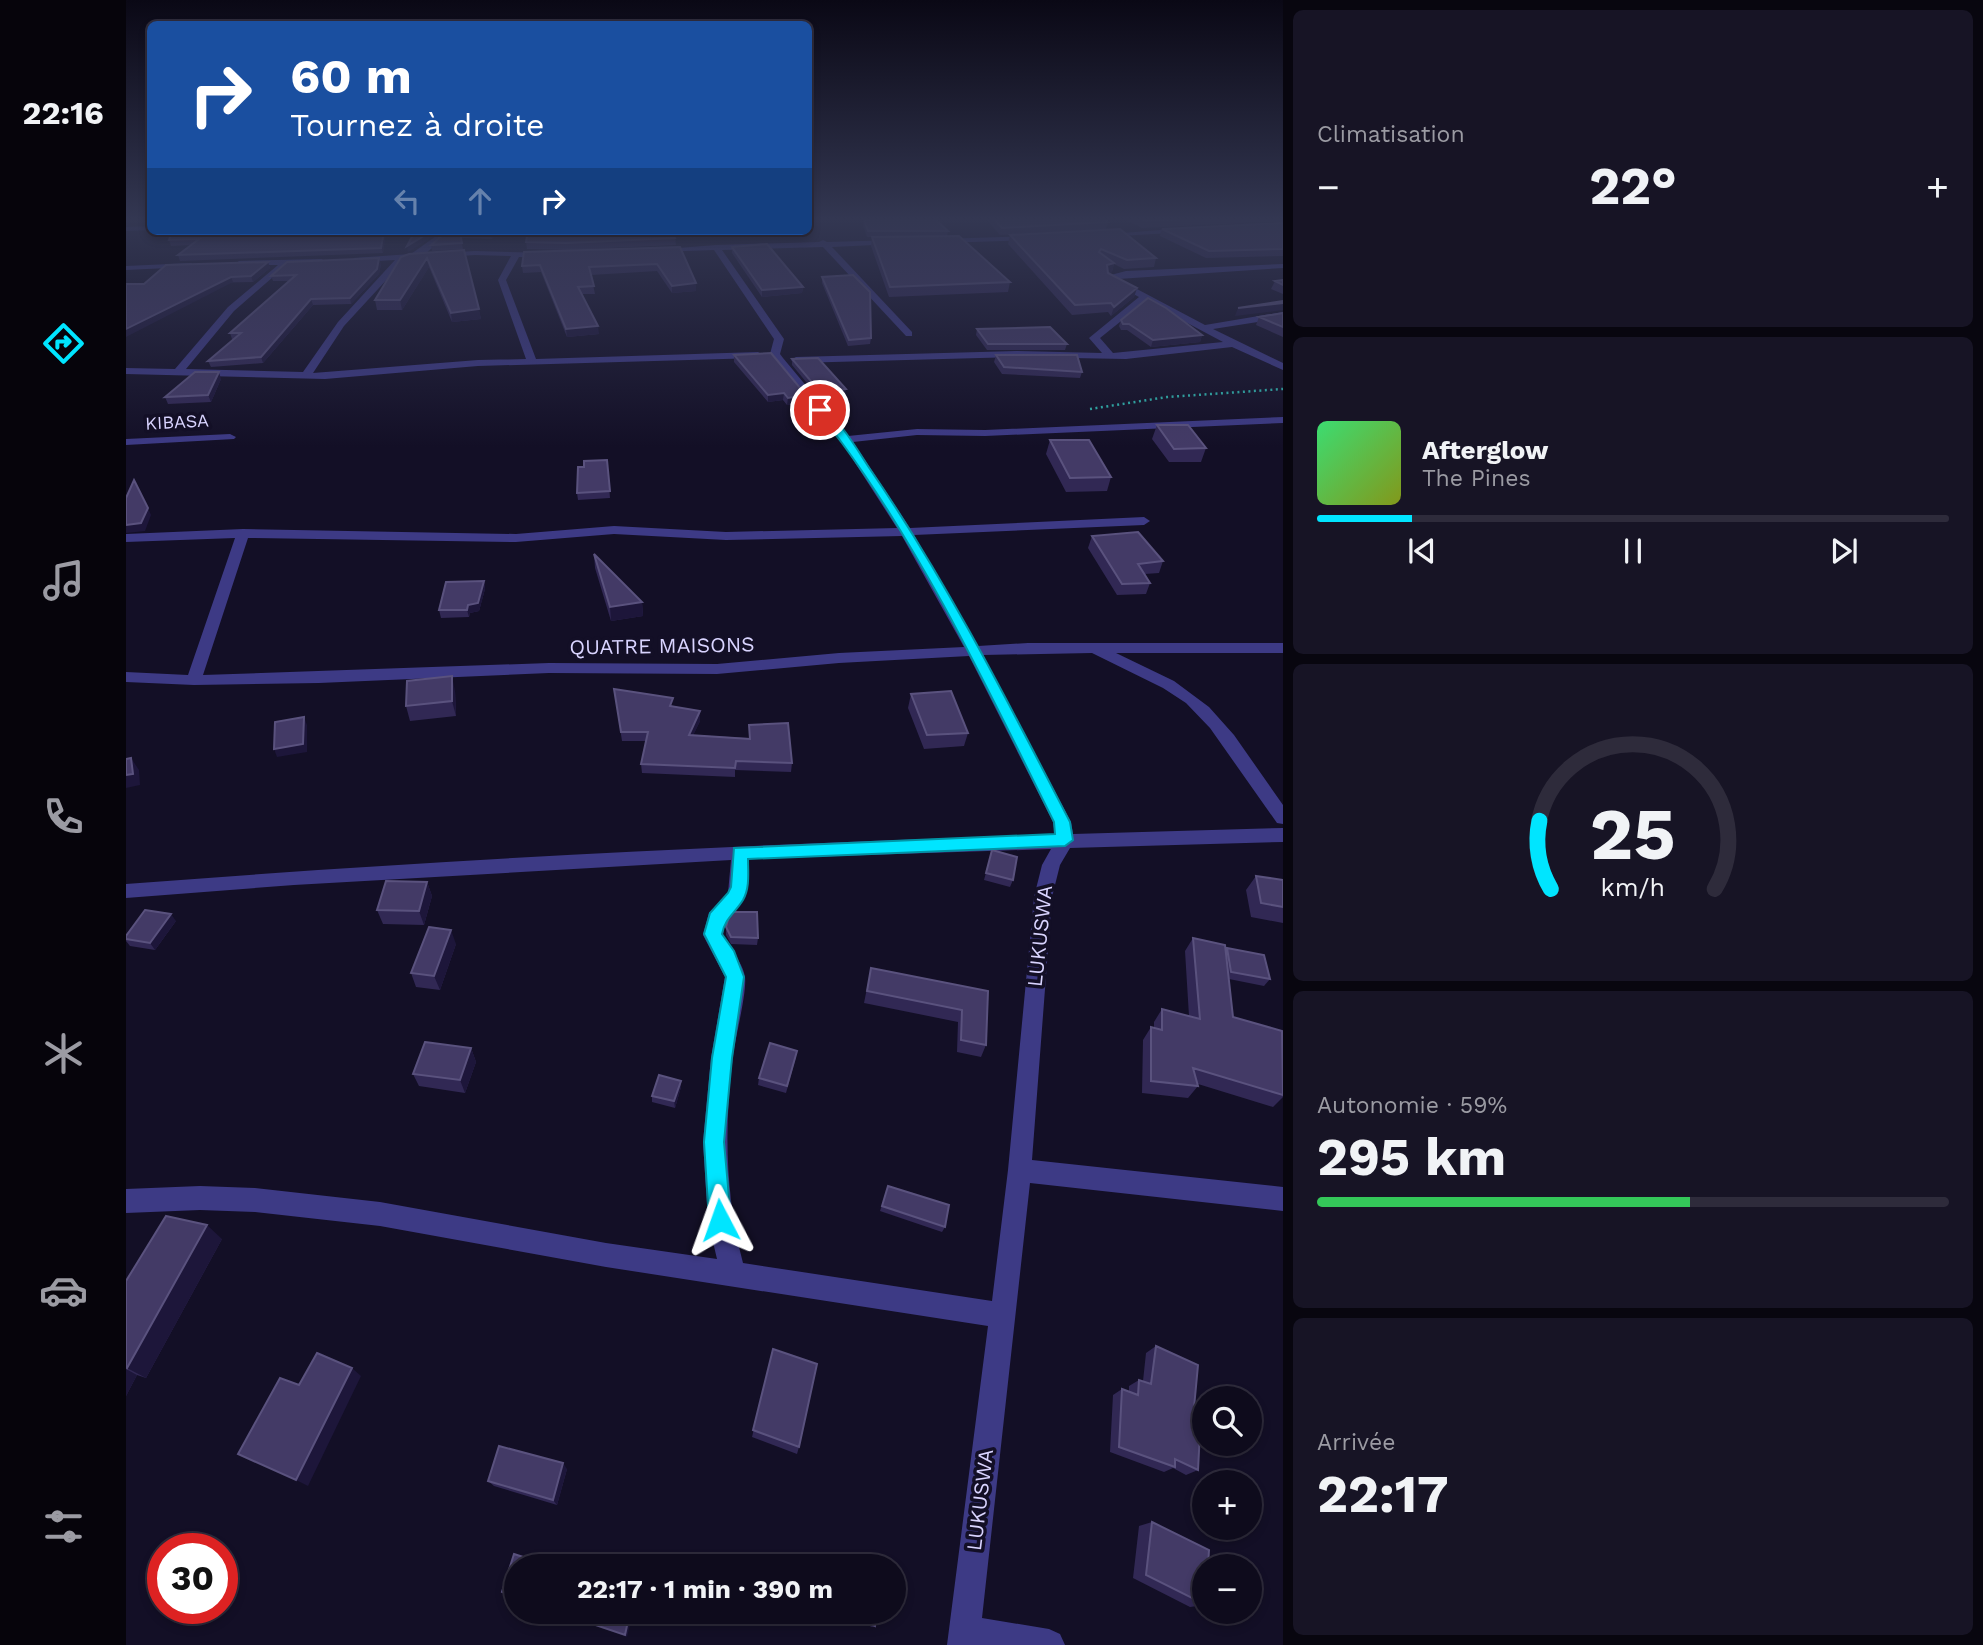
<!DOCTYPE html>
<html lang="fr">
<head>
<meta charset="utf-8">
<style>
	body { margin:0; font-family:"Work Sans",sans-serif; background:#171425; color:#f1f3f6; height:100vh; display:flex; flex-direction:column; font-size:26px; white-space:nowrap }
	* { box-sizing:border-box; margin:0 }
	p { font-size:23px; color:#9b9ba3 }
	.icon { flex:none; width:38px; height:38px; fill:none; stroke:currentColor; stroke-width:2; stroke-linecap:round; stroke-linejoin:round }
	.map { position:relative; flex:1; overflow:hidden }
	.side { display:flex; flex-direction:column; gap:10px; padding:10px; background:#08060f; width:700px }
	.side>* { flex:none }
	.banner { position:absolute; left:21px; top:21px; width:665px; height:214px; border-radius:10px; box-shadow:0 4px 10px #0003,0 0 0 2px #2e2b3b; background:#1a4fa0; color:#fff; overflow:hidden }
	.fabs { position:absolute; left:1066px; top:1386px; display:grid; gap:14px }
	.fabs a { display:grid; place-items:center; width:70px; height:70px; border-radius:50%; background:#0e0b1c; box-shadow:0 4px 10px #0003,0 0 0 2px #2e2b3b; font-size:35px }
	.speed { position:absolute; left:21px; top:1533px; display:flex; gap:14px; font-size:35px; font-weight:700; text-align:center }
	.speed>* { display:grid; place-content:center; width:91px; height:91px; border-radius:50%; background:#0e0b1c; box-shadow:0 4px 10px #0003,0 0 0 2px #2e2b3b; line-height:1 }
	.speed .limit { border:10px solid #d22; background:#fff; color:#111 }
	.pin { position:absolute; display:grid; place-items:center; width:60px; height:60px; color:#fff; margin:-30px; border:4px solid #fff; border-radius:50%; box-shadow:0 2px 7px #0007 }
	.me { position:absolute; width:77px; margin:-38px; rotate:356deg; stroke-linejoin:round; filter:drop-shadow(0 0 5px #0008) }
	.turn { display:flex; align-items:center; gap:24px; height:147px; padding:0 28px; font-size:32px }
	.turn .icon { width:91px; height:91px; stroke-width:2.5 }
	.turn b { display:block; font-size:49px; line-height:60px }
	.lanes { display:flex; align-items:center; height:66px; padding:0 28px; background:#0003; justify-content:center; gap:35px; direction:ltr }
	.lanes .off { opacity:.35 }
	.big { font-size:52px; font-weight:700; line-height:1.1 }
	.side .tile { flex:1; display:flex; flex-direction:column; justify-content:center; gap:10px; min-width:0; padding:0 24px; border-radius:10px; background:#171425 }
	.side .dial { align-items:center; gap:0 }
	.dial svg { height:182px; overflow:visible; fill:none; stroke:#2e2b3b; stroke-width:7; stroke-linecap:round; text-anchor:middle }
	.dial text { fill:#f1f3f6; stroke:none }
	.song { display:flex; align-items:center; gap:21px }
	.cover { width:84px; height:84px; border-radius:10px; background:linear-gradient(135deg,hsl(140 70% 55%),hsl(70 70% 35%)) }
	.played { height:7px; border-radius:4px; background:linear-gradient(90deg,#00e5ff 15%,#2e2b3b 15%) }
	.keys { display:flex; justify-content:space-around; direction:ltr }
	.heat { display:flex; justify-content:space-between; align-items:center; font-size:38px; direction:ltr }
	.charge { height:10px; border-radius:5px; background:linear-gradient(90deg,#34c759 59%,#2e2b3b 0) }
	.trip { position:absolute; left:378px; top:1554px; width:402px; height:70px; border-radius:35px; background:#0e0b1c; box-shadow:0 4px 10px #0003,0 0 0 2px #2e2b3b; font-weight:700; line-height:70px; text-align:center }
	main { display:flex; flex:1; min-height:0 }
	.dock { display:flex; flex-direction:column; width:126px; justify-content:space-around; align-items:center; background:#06040b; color:#9b9ba3 }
	.dock .icon { width:49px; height:49px }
	.dock .on { color:#00e5ff }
	.dock b { font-size:32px; color:#f1f3f6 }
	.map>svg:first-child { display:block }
</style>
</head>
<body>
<main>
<nav class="dock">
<b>22:16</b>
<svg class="icon on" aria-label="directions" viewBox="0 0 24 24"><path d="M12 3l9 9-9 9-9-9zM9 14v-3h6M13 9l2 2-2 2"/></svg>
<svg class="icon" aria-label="music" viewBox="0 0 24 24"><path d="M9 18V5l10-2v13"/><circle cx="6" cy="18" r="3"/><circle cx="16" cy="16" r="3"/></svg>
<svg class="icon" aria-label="phone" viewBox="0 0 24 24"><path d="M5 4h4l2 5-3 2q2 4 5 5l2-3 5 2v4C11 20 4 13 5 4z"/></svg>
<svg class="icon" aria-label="climate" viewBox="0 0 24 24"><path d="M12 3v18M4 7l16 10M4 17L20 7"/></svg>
<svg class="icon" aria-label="car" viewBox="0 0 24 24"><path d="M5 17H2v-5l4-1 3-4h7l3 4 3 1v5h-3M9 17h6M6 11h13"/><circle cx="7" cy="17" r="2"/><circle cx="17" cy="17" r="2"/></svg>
<svg class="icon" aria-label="filters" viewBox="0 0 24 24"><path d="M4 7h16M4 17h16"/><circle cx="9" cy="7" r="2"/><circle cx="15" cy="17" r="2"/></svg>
</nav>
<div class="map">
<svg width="1157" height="1645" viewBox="0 0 1157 1645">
	<rect width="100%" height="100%" fill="#130f26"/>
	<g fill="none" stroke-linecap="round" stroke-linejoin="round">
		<!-- path -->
		<path stroke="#2fb8b0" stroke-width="2.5" stroke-dasharray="2 3.5" stroke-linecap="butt" d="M964,409l77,-12 116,-8"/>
		<!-- minor -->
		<path fill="#3d3a85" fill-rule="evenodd" d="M24,226v4l-24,1v-4z
			M1059,228l3,4 -86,5 -4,-2z
			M317,231h9l-27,23 50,-3 73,2 -3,4h-26l-13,23 30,79 222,-7 5,3 -5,3 -280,8 -153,13 -199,-5v-6l49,1 53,-62 50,-42h-37l-3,-4 84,-2 3,4 -37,1 -54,47 -48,58 117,3 35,-50 57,-62 -38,2 -3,-4 57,-4zM349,255l36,1 -13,24 28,79 -48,1 -165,13 31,-47 57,-62 12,-5z
			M909,236l-3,4 -91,3 -4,-2 4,-2z
			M697,240l4,2 71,-2 -3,4 -63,3 80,85v4h-6l-83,-89 -101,3 62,89 -4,15 3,4 65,78 69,-7 68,1 298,-13v6l-298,13 -68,-1 -64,7 57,86 234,-11 6,4 -6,4 -230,10 64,111 50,-3h255v10h-167l58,28 35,26 25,28 49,70v19l-6,-1 -67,-95 -24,-25 -23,-15 -71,-35 -109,2 88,167 2,12 210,-6v14l-213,6 -10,17 -8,32 -20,263 251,27v24l-253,-28 -48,435 67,11 11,5 5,11h-118l41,-319 -382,-59 -226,-41 -125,-14 -55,-2 -74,3v-24l74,-3 55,2 125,14 226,41 111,16 -9,-38 -5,-79 8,-84 14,-81 -22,-42 6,-22 19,-20 3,-33 -437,25 -168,13v-14c309,-24 619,-40 929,-49l-2,-13 -84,-166 -130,7 -122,11 -168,-1 -230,10 -125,2 -68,-3v-10l62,3 47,-137 -109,4v-8l117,-5 273,5 98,-8 112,6 171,-4 -54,-84 -69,-84 -4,-6 4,-15 -60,-89 -57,2 -4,-2 63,-5 103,-3zM488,534l112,6 176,-4 62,111 -125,6 -122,11 -168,-1 -346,12 45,-137 268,4zM925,849l-9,16 -8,32 -26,273 -16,131 -249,-38c-18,-69 -19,-136 -10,-207 2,-18 14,-63 12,-79 -2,-16 -17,-28 -22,-42l2,-14 20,-24 4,-38z
			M66,263l-3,4 -63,3v-4z
			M1157,264v4l-165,11 87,46 78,-13v6l-70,11 70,34v7l-51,-23 -106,12 -109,-2 -221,6 -5,-3 5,-3 221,-6 85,2 -13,-15 50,-41 -32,-17v-4l19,-5zM1020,301l77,41 -110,11 -13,-15z
			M104,434l6,3 -2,2 -108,6v-6z"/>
	</g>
	<!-- wall -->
	<path fill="#312854" d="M858,217h118l6,5 -2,7 -106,6z
		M994,217h163v4l-141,7z
		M743,218l79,13 -1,5 63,46 -2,10 -119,5 -18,-51 1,-9h-5l-4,-12 1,-5h5z
		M1157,223v33l-77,2 -46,-22 2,-7z
		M260,231l-3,22 -203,8 -2,-6 13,-10 -20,1 -2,-6z
		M321,231h50l-5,8 -31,-1 2,11 -31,2 -1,-6z
		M402,231h198v5l-51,1 1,8 -109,5 -40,-1 -1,-7z
		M884,235l146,23 -2,9 -30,2 -10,-5 -2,8 -4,1 29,15 -3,9 -23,19 -3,-4 -36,3 -64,-71z
		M554,247l16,44 -24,2 -15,-22 -66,4 4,19h-13l17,40 -32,3 -26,-65 -18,1 -1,-7z
		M606,247l71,40 -1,6 -40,4 -30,-44z
		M338,250l17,69 -29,3 -23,-55 -27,43h-25l-2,-10 26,-43z
		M142,262l2,6 -17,14 -109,2z
		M255,264l-2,10 -28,30 -38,1 -50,58 -52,4 -3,-6 25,-22h-1l-2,-6 59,-52h-16l-2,-5z
		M696,277l49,61 -1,6 -22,2 -26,-63z
		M1157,280v14l-12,-5 4,-8z
		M1157,313v24l-27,-12 3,-8z
		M995,320l81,15 -2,7 -49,5 -24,-17h-6l-2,-4z
		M851,329l90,15 -2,6h-78l-11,-15z
		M608,355l71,47 -18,3 -4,-5 -15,2 -34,-40z
		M870,355l86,17 -2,6 -78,-4 -8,-12z
		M666,359l53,37 -24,4 -29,-35z
		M95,379l-10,23 -43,2 -3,-7z
		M1031,425l49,23 -5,14h-32l-17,-23z
		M924,440l61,37 -4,14 -41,1 -20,-38z
		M481,460l3,38 -32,2 -1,-7 7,-26z
		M966,536l71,25 -4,12 -14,1 5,9 -4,11 -29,1 -29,-47z
		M468,554l48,48 1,14 -32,5 -16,-53z
		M358,581l1,8 -6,22 -9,2 -1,4 -28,1 -2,-8z
		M488,689l59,17 27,5v10l-7,14 56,3v-13l43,38 -1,9 -56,-2v7l-93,-4 -1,-9 5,-23h-24z
		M329,691l1,25 -46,5 -4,-15z
		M785,694l57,39 -4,13 -40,3 -16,-41z
		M866,850l21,30 -3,7 -26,-7z
		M1130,876l27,4v43l-32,-6 -5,-27z
		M301,882l5,14 -8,29 -41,-1 -6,-14z
		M50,921l-21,29 -25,-4 -4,-5v-5z
		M600,927l32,11 -1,7 -26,-1 -5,-9z
		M1067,938l33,11 1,-1 43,31 -6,7 -35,-7 4,38 50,30v50l-10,10 -75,-23v2l-10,12 -46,-5 1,-53 8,-13 3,1v-6l8,-13 27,7 -4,-65z
		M330,944l-16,46 -24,-3 -5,-14z
		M745,968l117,23 -2,54 -5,12 -24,-5 1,-30 -94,-19z
		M345,1048l5,14 -11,31 -46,-7 -6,-12z
		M670,1057l-10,36 -28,-8 1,-7z
		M555,1087l-6,21 -23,-6v-6z
		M762,1186l57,41 -3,5 -62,-21z
		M96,1239l-76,139 -9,-3 -11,21v-115z
		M1030,1346l36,83 6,41 -12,5 -13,-7 -9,4 -54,-20 3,-57 9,-6 7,3v-6l10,-6 4,1 3,-28z
		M647,1349l26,98 -2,7 -45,-17z
		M441,1469l-10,36 -63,-19 -6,-5z
		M1026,1522l52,83 -14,2 -57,-29 6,-52z
		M710,1612h41l-2,14 -3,1z"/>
	<!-- shaded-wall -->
	<path fill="#1d163a" d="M258,231h2l-3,22 -2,-5z
		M306,231h11l-35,21 -1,-6z
		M367,231h4l-5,8 -1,-6z
		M253,258l2,6 -2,10 -28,30 -1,-6z
		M301,258l2,9 -27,43 -2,-10z
		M142,262l2,6 -17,14 -2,-6z
		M988,263l-2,9 -7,2 2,-9z
		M105,277l2,5 -107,55v-8z
		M570,283v8l-24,2v-7z
		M677,287l-1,6 -40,4v-7z
		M1011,288l-3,9 -23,19 3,-9z
		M185,299l2,6 -50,58 -2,-6z
		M1157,303v7l-48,6 3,-8z
		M353,309l2,10 -29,3 -1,-9z
		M472,326l1,8 -32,3 -1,-8z
		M1076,335l-2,7 -49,5 2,-7z
		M93,372l2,7 -10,23 -3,-7z
		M720,389l-1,7 -24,4v-7z
		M658,393l-1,7 -15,2v-7z
		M680,395l-1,7 -18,3 1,-7z
		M22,508l3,7 -6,16 -19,2v-8z
		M358,581l1,8 -6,22 -9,2 -1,4 -2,-7 1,-5z
		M516,602l1,14 -32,5 -1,-14z
		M326,676l3,15 1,25 -4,-15z
		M574,711v10l-11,23v-9z
		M178,717l3,8v27l-30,5 -3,-8z
		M5,758l8,12 1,15 -14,3v-13z
		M301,882l5,14 -8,29 -5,-14z
		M45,914l5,7 -21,29 -5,-7z
		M325,930l5,14 -16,46 -6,-14z
		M345,1048l5,14 -11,31 -5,-13z
		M555,1081v6l-6,21 -1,-7z
		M81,1225l15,14 -76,139 -19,-10z
		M226,1368l9,8 -53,110 -12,-6z
		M0,1369l11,6 -11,21z
		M437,1463l4,6 -10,36 -4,-5z
		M504,1612h3l-6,25 -2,-2z"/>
	<!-- building -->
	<path fill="#433a66" stroke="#5a527e" stroke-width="2" d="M755,217h52l15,14h-80l-4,-11h6l-1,-2z
		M866,217h110l6,5 -106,6z
		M1011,217h84l-77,4z
		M1157,223v26l-74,2 -47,-22z
		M994,229l36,29 -29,2 -26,-11 -2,3 15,11 -7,2 1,8 29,15 -23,19 -3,-4 -36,2 -65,-70z
		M46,231h212l-3,17 -203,7 21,-16 -30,1z
		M289,231h17l-25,15z
		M321,231h46l-2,2h-31l2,10 -31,2z
		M402,231h144l3,7 -109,5 -40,-1z
		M833,236l51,46 -120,5 -18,-50z
		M641,244l36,43 -41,3 -30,-43z
		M554,247l16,36 -24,3 -15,-22 -68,3 5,19 -16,1 20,39 -32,3 -26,-64 -18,1 2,-14z
		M338,250l15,59 -28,4 -24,-55 -27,42h-25l26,-43 8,-3z
		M253,258l-2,11 -27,29 -39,1 -50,58 -53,4 33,-28h-11l66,-58 -25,1 16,-14z
		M142,262l-17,14 -20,1 -105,52v-45h18l22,-19z
		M727,275l17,17 1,46 -22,2 -27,-63z
		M1157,280v5l-8,-4z
		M1022,298l18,10 36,27 -49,5 -24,-16h-6l-2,-4z
		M1157,301v2l-45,5z
		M1157,313v14l-24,-10z
		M924,327l17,17h-79l-11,-15z
		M645,353l35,42 -18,3 -4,-5 -16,2 -34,-40z
		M870,355h81l5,17 -78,-5z
		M692,358l28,31 -25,4 -29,-34z
		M69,372h24l-11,23 -43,2z
		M1031,425h31l18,23 -32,1z
		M924,440h39l22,37 -41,1z
		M481,460l3,31 -33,2 1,-26h6v-6z
		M8,480l14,28 -7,15 -15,2v-27z
		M1012,532l25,29 -25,3 12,19 -28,1 -30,-48z
		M468,554l48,48 -32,5z
		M358,581l-6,22 -10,2 -1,5h-28l7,-28z
		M326,676v25l-46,5 1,-25z
		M488,689l59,9 -3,8 30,5 -11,24 61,4 -1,-14 39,-2 4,40 -56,-2 -1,7 -94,-4 7,-32h-27z
		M825,691l17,42 -41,2 -16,-41z
		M178,717l-1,27 -29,5 1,-27z
		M5,758l2,16 -7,1v-16z
		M866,850l25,7 -4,23 -27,-7z
		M1130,876l27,4v27l-22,-4z
		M260,881l41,1 -8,29 -42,-1z
		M19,910l26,4 -21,29 -24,-4v-3z
		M604,912h27l1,26 -27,-1 -5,-10z
		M303,927l22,3 -17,46 -23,-3z
		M1067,938l32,7 8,72 49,14 1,64 -90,-27 5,18 -47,-5v-54l11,3v-21l38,10z
		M1101,948l37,7 6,24 -39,-7z
		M745,968l117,23 -2,54 -25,-5 1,-30 -95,-19z
		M299,1042l46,6 -11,32 -47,-6z
		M644,1043l27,8 -10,35 -28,-8z
		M533,1075l22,6 -7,20 -22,-5z
		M762,1186l61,19 -4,22 -63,-21z
		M40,1216l41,9 -80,143 -1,-1v-86z
		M1030,1346l42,19 -6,64 8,3 -2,38 -23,-11v8l-56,-20 3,-58 16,6 1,-15 12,4z
		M647,1349l44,15 -18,83 -46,-17z
		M191,1353l35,15 -56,112 -58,-26 42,-76 19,7z
		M373,1446l64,17 -10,37 -65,-19z
		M1026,1522l57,28 -1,16h-4v38l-58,-29z
		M388,1554l37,12h-35v31l-14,-5z
		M431,1612h73l-5,23z
		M715,1612h36l-2,14z"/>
	<!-- sky -->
	<linearGradient id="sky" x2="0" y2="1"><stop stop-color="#0a0815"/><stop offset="0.49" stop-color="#333752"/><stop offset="1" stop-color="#333752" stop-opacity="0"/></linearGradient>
	<rect width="1157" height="447" fill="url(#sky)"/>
	<!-- route -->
	<path fill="#00e5ff" stroke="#0095a6" stroke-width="2" d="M694,407c18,9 38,44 50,62 77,112 138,233 200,353l3,18 -8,6 -317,13c0,13 2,29 -5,41 -8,13 -18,18 -21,34l12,17 10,26 -12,81 -8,84 7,78 -3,8 -8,3 -8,-3 -3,-8 -5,-78 8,-84 14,-81 -22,-43 6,-21 18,-20 3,-6 3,-39 321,-14 -1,-12c-64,-128 -127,-263 -212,-379 -8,-11 -18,-22 -27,-33z"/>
	<g text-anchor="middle" stroke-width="7" stroke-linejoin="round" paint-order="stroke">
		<!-- far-street labels -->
		<g font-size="18" fill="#d9d4ff" stroke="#130f26">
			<text transform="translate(51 422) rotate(-3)" y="6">KIBASA</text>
		</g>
		<!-- street labels -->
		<g font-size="21" fill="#d9d4ff" stroke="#130f26">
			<text transform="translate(536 646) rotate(-1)" y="7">QUATRE MAISONS</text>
			<text transform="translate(914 936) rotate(-84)" y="7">LUKUSWA</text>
			<text transform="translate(854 1500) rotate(-83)" y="7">LUKUSWA</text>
		</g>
	</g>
</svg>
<div class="fabs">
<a><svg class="icon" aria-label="search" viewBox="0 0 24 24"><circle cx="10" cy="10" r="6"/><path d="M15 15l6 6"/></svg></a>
<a>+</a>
<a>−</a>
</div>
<div class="speed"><div class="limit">30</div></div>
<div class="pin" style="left:694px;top:410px;background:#d93025"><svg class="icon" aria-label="arrive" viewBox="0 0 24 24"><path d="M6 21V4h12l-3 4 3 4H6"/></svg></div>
<svg class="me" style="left:594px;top:1220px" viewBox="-20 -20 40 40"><path d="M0-17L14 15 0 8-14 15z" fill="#00e5ff" stroke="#fff" stroke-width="4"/></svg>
<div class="trip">22:17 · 1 min · 390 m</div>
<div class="banner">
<div class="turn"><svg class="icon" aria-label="right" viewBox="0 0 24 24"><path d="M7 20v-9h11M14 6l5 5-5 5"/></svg><div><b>60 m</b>Tournez à droite</div></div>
<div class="lanes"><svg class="icon off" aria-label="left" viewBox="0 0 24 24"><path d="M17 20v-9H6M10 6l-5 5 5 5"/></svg><svg class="icon off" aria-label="ahead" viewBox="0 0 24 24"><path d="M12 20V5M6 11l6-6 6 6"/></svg><svg class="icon" aria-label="right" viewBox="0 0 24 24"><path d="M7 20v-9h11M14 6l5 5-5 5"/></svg></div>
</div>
</div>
<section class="side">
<div class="tile"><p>Climatisation</p>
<div class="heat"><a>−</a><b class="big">22°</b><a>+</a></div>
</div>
<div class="tile">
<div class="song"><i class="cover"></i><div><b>Afterglow</b><p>The Pines</p></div></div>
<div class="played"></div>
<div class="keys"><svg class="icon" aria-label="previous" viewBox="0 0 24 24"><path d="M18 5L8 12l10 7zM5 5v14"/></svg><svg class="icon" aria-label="pause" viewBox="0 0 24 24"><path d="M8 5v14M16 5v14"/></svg><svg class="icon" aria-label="next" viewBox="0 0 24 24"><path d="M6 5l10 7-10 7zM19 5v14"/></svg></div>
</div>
<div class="tile dial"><svg viewBox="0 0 100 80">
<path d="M14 69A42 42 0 1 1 86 69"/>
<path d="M14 69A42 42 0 0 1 9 39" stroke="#00e5ff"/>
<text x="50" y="56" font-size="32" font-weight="700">25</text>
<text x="50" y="72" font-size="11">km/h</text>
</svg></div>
<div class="tile"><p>Autonomie · 59%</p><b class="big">295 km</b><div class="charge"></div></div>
<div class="tile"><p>Arrivée</p><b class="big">22:17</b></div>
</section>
</main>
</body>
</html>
